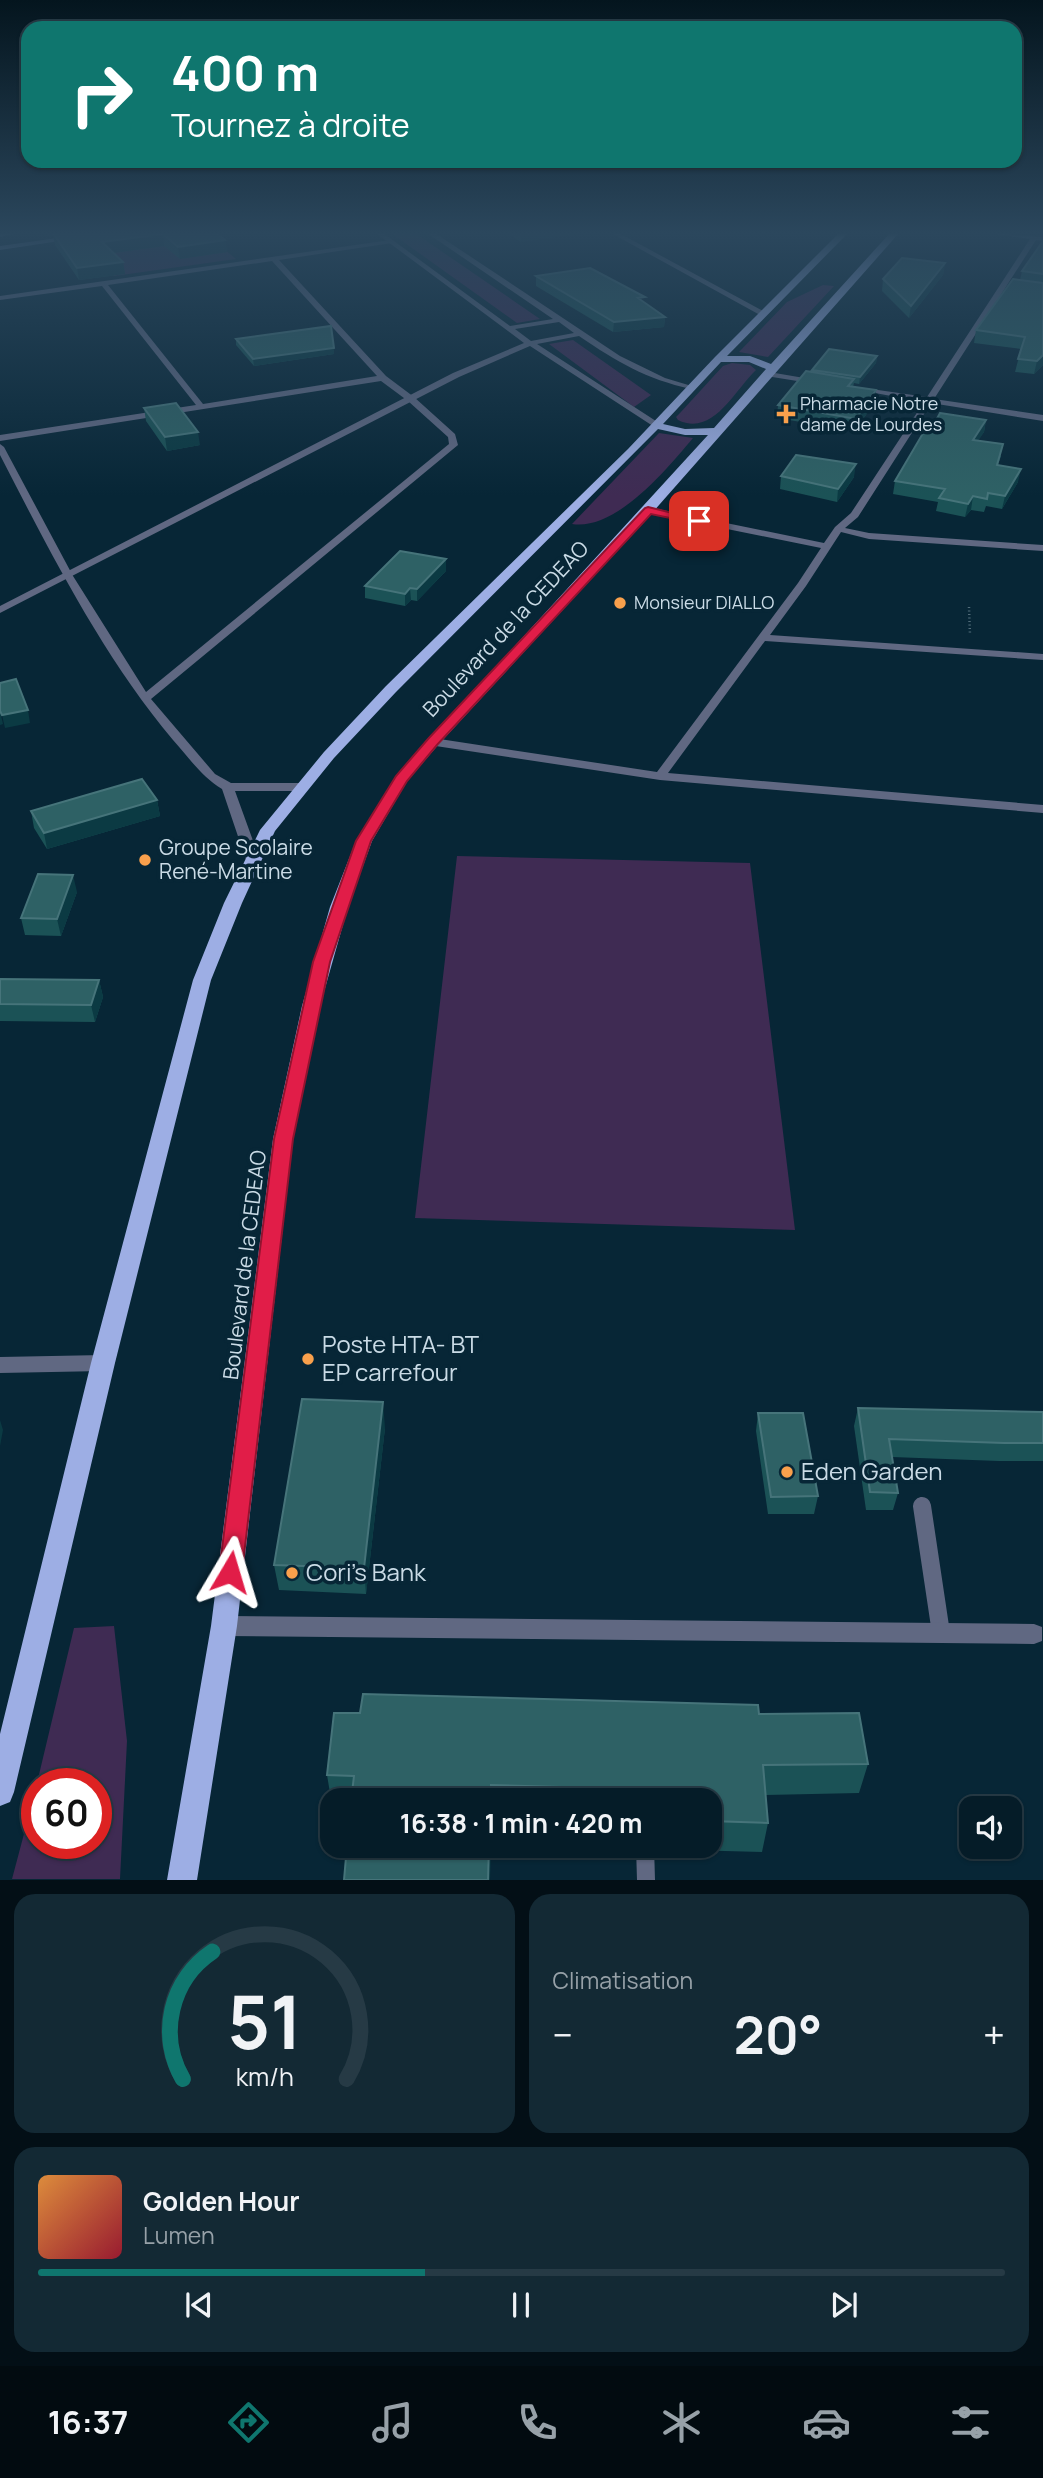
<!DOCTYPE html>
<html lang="fr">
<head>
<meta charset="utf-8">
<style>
	body { margin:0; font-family:Manrope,sans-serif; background:#132934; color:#f1f3f6; height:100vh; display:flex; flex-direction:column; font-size:26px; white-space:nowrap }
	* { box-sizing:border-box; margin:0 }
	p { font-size:23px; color:#97a1a8 }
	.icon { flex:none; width:38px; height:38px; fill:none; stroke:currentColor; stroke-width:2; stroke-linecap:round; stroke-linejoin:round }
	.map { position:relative; height:1880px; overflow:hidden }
	.drawer { display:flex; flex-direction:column; gap:14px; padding:14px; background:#030f16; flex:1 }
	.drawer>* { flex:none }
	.banner { position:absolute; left:21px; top:21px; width:1001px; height:147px; border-radius:21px; box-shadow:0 2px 5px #0004,0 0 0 2px #263a45; background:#0f766e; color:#fff; overflow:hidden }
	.fabs { position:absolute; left:959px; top:1796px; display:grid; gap:14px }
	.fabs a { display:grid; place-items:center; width:63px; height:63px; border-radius:14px; background:#051c28; box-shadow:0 2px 5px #0004,0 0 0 2px #263a45; font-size:35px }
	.speed { position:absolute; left:21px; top:1768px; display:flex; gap:14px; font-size:35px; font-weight:700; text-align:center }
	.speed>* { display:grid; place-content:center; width:91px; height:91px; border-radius:50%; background:#051c28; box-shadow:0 2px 5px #0004,0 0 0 2px #263a45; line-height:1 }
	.speed .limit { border:10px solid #d22; background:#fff; color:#111 }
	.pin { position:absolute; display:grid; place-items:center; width:60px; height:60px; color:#fff; margin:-30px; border-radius:14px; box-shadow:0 4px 10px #0006 }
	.me { position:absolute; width:77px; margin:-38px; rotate:7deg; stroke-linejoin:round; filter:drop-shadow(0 0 5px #0008) }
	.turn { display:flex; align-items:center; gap:24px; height:147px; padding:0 35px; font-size:32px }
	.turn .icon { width:91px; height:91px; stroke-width:2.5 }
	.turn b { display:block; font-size:49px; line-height:60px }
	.big { font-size:52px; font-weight:700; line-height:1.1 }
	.drawer .card { flex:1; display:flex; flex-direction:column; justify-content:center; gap:10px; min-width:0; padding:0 24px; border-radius:21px; background:#132934 }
	.drawer .dial { align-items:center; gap:0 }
	.dial svg { height:182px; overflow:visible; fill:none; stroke:#263a45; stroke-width:7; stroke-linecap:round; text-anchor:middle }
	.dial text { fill:#f1f3f6; stroke:none }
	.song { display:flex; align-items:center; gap:21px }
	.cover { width:84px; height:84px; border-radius:10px; background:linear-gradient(135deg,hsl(30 70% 55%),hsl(350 70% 35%)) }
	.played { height:7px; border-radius:4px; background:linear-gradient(90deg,#0f766e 40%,#263a45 40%) }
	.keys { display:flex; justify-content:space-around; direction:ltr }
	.heat { display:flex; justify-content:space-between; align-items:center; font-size:38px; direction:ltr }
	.drawer .tiles { flex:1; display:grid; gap:14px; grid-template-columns:1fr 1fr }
	.card:last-child { grid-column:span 2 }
	.trip { position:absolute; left:320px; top:1788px; width:402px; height:70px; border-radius:21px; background:#051c28; box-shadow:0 2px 5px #0004,0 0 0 2px #263a45; font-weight:700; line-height:70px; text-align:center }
	.tab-bar { display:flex; height:112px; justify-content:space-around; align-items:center; background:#020b10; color:#97a1a8 }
	.tab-bar .icon { width:49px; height:49px }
	.tab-bar .active { color:#0f766e }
	.tab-bar b { font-size:32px; color:#f1f3f6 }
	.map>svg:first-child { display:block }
</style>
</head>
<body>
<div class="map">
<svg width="1043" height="1880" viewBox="0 0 1043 1880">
	<rect width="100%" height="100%" fill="#072636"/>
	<!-- green -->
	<path fill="#3f2b53" d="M205,233l31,26 -122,17 -30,-29z
		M391,233h24l125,86 -23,4z
		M823,285l11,1 -66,71 -29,-5 48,-50z
		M573,340l78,55 -17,12 -85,-63z
		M732,363l18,2 6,5c-22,21 -43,67 -78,50l-2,-3 4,-4 43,-47z
		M659,433l34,5c-26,31 -77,93 -121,86z
		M457,856l293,7 45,367 -380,-12z
		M114,1626l13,115 -7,138h-108l25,-94v58h59v-60h-59l37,-155z"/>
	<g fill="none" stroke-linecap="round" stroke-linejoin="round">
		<!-- path -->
		<path stroke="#526c7a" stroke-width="2.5" stroke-dasharray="1 2.5" stroke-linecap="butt" d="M969,607l1,28"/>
		<!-- service -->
		<path stroke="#606882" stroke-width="18" d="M922,1506l19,127
			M645,1846l1,34"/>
		<!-- minor -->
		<path fill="#606882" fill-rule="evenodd" d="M611,233h8l148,80 -7,2z
			M990,233l52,4 1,4 -7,-1 -102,159 109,16v6l-112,-18 -73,114 -13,11 24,5 174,12v6l-174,-12 -28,-7 -35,54 -36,49 273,19v6l-278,-19 -97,132 375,32v8l-383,-33 -231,-35 -2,-3 6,-4 224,34 141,-189 23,-35 -173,-35 -5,-3 5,-3 176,36 11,-16 16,-14 73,-111 -71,-13 4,-2 70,10 103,-158z
			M390,240l2,3 -113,17 107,116 28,21 41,37 3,11 -307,254 64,75 16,9h71l6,4 -6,4h-67l25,69 -7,4 -7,-4 -24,-71c-20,-12 -33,-31 -49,-49 -71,-85 -122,-186 -173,-285v-11l4,3 69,129 73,116 303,-248 -1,-7 -40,-36 -27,-20 -381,60v-6l196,-30 -94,-119 -102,14v-4zM272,261l105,115 -174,28 -95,-119z
			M769,372l47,8 4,2 -4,2 -50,-8v-4z
			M103,1355l7,3 2,5 -2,5 -7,3 -103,2v-16z
			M224,1616l810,8 8,3v14l-8,3 -810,-8 -7,-3 -4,-7 4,-7z"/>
		<!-- tertiary -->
		<path fill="#606882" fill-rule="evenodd" d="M376,233h7l127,93 43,-7 -126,-86h8l185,123 45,22 30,9 -4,2c-45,-10 -74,-27 -112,-53l-42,8 122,79v4l-3,1 -126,-82 -71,31 -459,236v-7l453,-233 71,-30zM559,322l15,11 -43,8 -16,-12z"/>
		<!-- secondary -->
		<path fill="#8390b9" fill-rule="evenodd" d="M0,233h17l-17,4z
			M71,236l2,3 -73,11v-4z"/>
		<!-- primary -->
		<path fill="#9daee4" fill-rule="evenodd" d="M839,233h9l-121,123h23l21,8 119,-131h9l-247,280 -214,232 -31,36 -35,60 -24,66 -28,99 -27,133 -56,487 -40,254h-30l44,-254 62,-487 29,-133 28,-99 26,-66 40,-65 312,-341h-23l-27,-6 -262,263 -62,66 -59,73 -33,72 -31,77 -96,383 -101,429 -4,10 -10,4v-72l91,-371 102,-383 31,-77 36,-73 64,-78 62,-66 242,-237 87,-92zM721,362h28l17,7 -52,59 -29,1 -22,-5z"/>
	</g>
	<!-- wall -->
	<path fill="#1b5256" d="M47,233h169l9,7 2,12 -47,7 -16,-13 -50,7 9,9 2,12 -46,6 -24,-35 -2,-9 -4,1z
		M507,233h74l-60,9z
		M1043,241v124l-9,9 -19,-2 6,-23 -47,-6 2,-13 44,-50 2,-9z
		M945,263l-2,12 -34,43 -27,-27 1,-12z
		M536,276l108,27 21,14 -1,10 -51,5 -77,-46z
		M236,339l98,15 -80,12 -18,-21z
		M877,356l-1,7 -17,21 -5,-1 -1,4 23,3 -2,13 -19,28 -78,-13 1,-13 33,-33 1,-2z
		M144,408l56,37 -33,6 -21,-30z
		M986,420l-2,12 -6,8 23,16 -3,9 20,17 -16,27 -16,-3 -2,6 -13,-2 -6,7 -29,-6 2,-9 -45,-8 2,-13 39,-57z
		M781,476l73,1 -17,25 -57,-13z
		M446,571l-29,30 -6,-1 -6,6 -40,-8v-12z
		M157,800l3,16 -113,33 -13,-21 -3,-17z
		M77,892l-16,44 -36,-1 -4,-17z
		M0,979l99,1 4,17 -8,25 -95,-1z
		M858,1408l185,4v49h-44l-107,-4 6,36 -5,17h-27l-12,-84z
		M758,1413l60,83 -4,18h-46l-12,-83z
		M385,1428l-19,166 -87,-4 -5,-25z
		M759,1714l109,50 -9,29 -93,2 2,28 -6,29 -75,-2 -1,5h-29l-1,-9h54v-45h-378v4l-5,-30z"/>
	<!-- shaded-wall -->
	<path fill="#0b3a43" d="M521,233h60l-60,9z
		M163,234l1,12 -60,8 -2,-12z
		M225,240l2,12 -47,7 -2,-12z
		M123,262l2,12 -46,6 -2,-12z
		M945,263l-2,12 -34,43 2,-12z
		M665,317l-1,10 -51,5 1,-10z
		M334,348v6l-80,12 -1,-7z
		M1043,355v10l-9,9 3,-13z
		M877,356l-1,7 -17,21 1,-7z
		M876,390l-2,13 -19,28 1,-12z
		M986,420l-2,12 -13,20 2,-12z
		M198,432l2,13 -33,6 -2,-14z
		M856,464l-2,13 -17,25 1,-13z
		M1021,469l-3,13 -16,27 3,-13z
		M973,496l-2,14 -6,7 3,-13z
		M446,559v12l-29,30v-12z
		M410,588l1,12 -6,6v-12z
		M28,710l2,13 -25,5 -3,-13z
		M0,711l3,13 -3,1z
		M157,800l3,16 -113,33 -3,-16z
		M73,875l4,17 -16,44 -4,-17z
		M99,980l4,17 -8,25 -4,-17z
		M383,1402l2,26 -19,166 -2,-26z
		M0,1420l3,10 -3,16z
		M489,1846h2l-1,34h-2z"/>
	<!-- building -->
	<path fill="#2e6165" stroke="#46747a" stroke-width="2" d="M53,233h163l9,7 -47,7 -15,-13 -61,8 21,20 -46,6z
		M1043,241v33l-21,-3z
		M902,258l43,5 -34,43 -28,-27z
		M590,268l55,29 -7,1 27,19 -51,5 -78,-46z
		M1013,279l30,4v72l-6,6 -19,-2 7,-22 -49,-7z
		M331,326l3,22 -81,11 -17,-20z
		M829,349l48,7 -17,21 -48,-7z
		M806,371l48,8 -6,7 28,4 -20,29 -78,-14z
		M176,403l22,29 -33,5 -21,-29z
		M940,413l46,7 -13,20 30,4 -6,21 24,4 -16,27 -17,-3 -1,6 -14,-3 -5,8 -29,-6 6,-9 -50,-8 34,-58 5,1z
		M796,455l60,9 -18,25 -57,-13z
		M400,551l46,8 -29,30 -7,-1 -5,6 -40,-8z
		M16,679l12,31 -26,5 -2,-4v-28z
		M142,779l15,21 -113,33 -13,-22z
		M38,874l35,1 -16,44 -36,-1z
		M0,979l99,1 -8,25 -91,-1z
		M302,1399l81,3 -19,166 -90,-3z
		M858,1408l185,4v31h-39l-115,-4 9,54 -28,-1z
		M758,1413h45l15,83 -47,1z
		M363,1694l395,11 1,9 100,-1 9,51 -105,1 5,58 -58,-2v-20h-77v-12l-142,-4v16h-140l3,-25 -27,-1 7,-62h26z
		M347,1846h142l-1,34h-144z"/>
	<!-- sky -->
	<linearGradient id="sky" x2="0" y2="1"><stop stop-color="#04151e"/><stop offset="0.47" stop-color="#2b475d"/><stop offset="1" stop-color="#2b475d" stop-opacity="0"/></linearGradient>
	<rect width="1043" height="496" fill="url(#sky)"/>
	<!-- route -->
	<path fill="#e11d48" stroke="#92132f" stroke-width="2" d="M648,507l57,14 -6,3 -48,-10 -214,231 -30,36 -36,60 -41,121 -37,177 -51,433 -3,8 -9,3 -8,-3 -3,-8 55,-433 39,-177 43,-121 40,-65 32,-37 217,-231z"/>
	<!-- markers -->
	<g fill="#f9a04c" stroke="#072636" stroke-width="2.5">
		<path d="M782.5 403.5h7v7h7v7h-7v7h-7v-7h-7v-7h7z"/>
		<circle cx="620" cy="603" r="7"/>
		<circle cx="145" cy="860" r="7"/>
		<circle cx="308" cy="1359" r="7"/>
		<circle cx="787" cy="1472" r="7"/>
		<circle cx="292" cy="1573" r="7"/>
	</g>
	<g text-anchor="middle" stroke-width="7" stroke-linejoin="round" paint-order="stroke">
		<!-- far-poi labels -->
		<g font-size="18" fill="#cadbe6" stroke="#072636" text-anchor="start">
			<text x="800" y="410">Pharmacie Notre<tspan x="800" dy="21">dame de Lourdes</tspan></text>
			<text x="634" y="609">Monsieur DIALLO</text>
		</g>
		<!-- street labels -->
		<g font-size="21" fill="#cadbe6" stroke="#072636">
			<text transform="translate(506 629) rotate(-47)" y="7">Boulevard de la CEDEAO</text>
			<text transform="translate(245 1265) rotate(-83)" y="7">Boulevard de la CEDEAO</text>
		</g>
		<!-- poi labels -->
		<g font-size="21" fill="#cadbe6" stroke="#072636" text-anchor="start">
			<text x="159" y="855">Groupe Scolaire<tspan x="159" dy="24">René-Martine</tspan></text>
		</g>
		<!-- near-poi labels -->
		<g font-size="24" fill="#cadbe6" stroke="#072636" text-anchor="start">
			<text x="322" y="1353">Poste HTA- BT<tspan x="322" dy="28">EP carrefour</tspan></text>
			<text x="801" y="1480">Eden Garden</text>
			<text x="306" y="1581">Cori's Bank</text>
		</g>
	</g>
</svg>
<div class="fabs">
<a><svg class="icon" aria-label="sound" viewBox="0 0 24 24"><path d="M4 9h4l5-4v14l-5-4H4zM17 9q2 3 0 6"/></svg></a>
</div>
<div class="speed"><div class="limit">60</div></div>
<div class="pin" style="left:699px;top:521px;background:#d93025"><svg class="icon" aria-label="arrive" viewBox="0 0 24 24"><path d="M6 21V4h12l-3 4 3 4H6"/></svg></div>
<svg class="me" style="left:230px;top:1572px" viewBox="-20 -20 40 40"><path d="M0-17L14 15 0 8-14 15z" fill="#e11d48" stroke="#fff" stroke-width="4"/></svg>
<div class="trip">16:38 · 1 min · 420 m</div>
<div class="banner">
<div class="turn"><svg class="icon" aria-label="right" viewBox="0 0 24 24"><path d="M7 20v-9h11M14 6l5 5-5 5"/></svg><div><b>400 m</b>Tournez à droite</div></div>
</div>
</div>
<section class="drawer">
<div class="tiles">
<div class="card dial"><svg viewBox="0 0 100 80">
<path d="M14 69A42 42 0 1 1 86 69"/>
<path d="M14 69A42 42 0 0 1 27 13" stroke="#0f766e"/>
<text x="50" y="56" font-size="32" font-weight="700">51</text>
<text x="50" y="72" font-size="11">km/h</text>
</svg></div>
<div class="card"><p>Climatisation</p>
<div class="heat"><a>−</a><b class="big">20°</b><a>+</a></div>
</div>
<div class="card">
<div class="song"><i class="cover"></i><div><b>Golden Hour</b><p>Lumen</p></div></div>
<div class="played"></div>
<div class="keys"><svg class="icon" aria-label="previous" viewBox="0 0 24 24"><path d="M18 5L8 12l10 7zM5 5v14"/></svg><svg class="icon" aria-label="pause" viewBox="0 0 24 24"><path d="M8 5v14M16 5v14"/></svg><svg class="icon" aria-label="next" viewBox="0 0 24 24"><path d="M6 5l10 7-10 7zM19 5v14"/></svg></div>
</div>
</div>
</section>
<nav class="tab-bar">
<b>16:37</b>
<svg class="icon active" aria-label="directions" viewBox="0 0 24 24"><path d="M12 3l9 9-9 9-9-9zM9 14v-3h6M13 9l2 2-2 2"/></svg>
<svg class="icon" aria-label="music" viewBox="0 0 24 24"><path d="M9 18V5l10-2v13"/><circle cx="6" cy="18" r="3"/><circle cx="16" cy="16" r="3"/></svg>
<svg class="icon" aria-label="phone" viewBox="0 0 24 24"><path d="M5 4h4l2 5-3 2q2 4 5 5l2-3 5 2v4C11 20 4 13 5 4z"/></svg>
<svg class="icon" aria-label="climate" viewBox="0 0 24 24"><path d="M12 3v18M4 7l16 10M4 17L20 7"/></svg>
<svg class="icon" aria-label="car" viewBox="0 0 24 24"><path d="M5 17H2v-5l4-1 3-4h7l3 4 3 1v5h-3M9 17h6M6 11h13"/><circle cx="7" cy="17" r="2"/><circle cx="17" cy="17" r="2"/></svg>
<svg class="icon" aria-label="filters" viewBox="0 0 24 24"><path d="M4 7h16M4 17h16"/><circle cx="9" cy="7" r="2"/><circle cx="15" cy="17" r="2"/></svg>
</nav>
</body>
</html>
